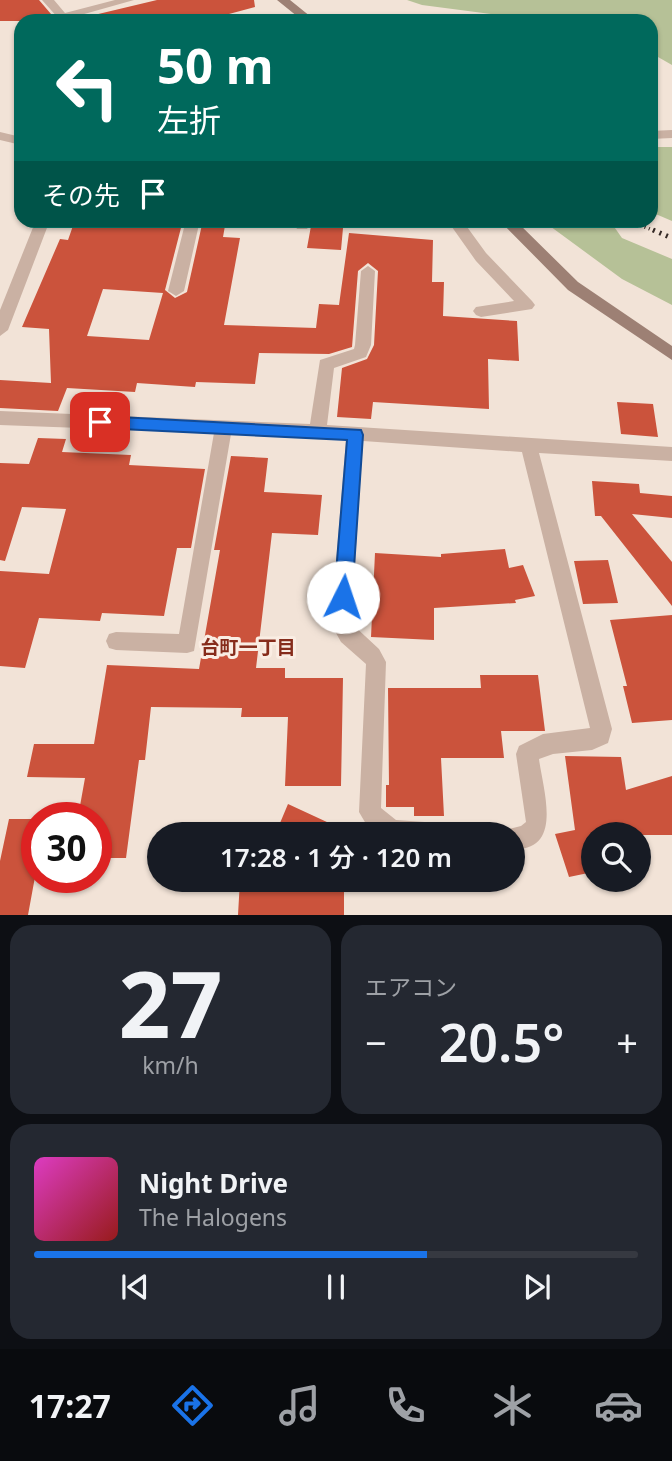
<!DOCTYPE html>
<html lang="ja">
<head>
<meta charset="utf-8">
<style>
	body { margin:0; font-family:"Noto Sans","Noto Sans JP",sans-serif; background:#242831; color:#f1f3f6; height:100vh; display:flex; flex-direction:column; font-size:26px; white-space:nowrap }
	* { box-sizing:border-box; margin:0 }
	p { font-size:23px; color:#9ea1a6 }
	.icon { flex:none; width:38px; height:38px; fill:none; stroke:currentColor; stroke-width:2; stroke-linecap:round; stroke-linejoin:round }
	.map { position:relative; height:915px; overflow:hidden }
	.side { display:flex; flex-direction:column; gap:10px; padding:10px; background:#0d0f14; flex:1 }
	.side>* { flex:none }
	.guide { position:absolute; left:14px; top:14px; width:644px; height:214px; border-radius:21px; box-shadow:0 2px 5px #0004; background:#00695c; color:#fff; overflow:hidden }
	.controls { position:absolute; left:581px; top:822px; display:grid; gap:14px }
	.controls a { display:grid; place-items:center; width:70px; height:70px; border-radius:50%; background:#171b24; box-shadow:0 2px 5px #0004; font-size:35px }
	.speed { position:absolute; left:21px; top:802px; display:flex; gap:14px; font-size:35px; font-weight:700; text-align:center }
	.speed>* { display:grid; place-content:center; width:91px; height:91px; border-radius:50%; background:#171b24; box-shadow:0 2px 5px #0004; line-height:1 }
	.speed .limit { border:10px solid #d22; background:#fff; color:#111 }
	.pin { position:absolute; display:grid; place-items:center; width:60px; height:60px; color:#fff; margin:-30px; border-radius:14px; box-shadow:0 4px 10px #0006 }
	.me { position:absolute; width:77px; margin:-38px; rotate:4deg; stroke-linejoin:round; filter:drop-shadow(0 0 5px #0008) }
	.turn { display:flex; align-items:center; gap:24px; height:147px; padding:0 28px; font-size:32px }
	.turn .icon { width:91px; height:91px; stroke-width:2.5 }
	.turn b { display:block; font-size:49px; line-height:60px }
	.then { display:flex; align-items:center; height:66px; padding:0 28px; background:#0003; gap:14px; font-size:26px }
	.big { font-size:52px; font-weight:600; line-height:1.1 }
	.side .widget { flex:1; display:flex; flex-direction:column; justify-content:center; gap:10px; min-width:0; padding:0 24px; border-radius:21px; background:#242831 }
	.side .dial { align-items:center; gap:0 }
	.dial b { font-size:91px; line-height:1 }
	.song { display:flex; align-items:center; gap:21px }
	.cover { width:84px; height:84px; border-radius:10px; background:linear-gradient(135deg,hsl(310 70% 55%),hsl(0 70% 35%)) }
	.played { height:7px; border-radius:4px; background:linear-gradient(90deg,#1a73e8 65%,#363941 65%) }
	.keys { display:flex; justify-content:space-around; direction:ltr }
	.heat { display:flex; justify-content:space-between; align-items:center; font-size:38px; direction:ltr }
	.side .tiles { flex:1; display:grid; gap:10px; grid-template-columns:1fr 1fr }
	.widget:last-child { grid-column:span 2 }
	.trip { position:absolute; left:147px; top:822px; width:378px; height:70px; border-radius:35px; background:#171b24; box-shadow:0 2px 5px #0004; font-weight:600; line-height:70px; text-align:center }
	.tabs { display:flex; height:112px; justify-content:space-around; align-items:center; background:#090b0e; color:#9ea1a6 }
	.tabs .icon { width:49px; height:49px }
	.tabs .selected { color:#1a73e8 }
	.tabs b { font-size:32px; color:#f1f3f6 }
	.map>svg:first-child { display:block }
</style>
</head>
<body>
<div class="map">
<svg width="672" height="915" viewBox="0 0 672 915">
	<rect width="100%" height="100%" fill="#f2e3d7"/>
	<!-- green -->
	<path fill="#b6c197" d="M407,0h265v65l-21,-12v-32h-129l-9,-4 -91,-12z
		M651,147h21v74l-21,-9z
		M543,221h67l12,17 50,21v46l-50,-26z"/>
	<!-- building -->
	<path fill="#cb533c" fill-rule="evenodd" d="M0,0h39l18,21h-57z
		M157,0h97l1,7 -52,14h-134z
		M75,220h108l-18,70 10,8 12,-6 16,-72h23l-3,17 17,1 -16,87 92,3 3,-24 20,1 10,-72 84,7 -1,42h12l-1,34 74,5 2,40 -31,-2 1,50 -116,-7 -2,17 -34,-2 5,-49 25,-9 7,-14 4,-74 -10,-8 -10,8 -6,76 -23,7 -70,-1 -4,31 -59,-2 -1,5 -58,-4 -2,9 -68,-4 -9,23 -58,-3v-28l51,3 -2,-54 -27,-2 38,-88 8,1zM103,289l60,4 -14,47 -62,-4z
		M311,226l32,2 -2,22 -34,-2z
		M617,402l36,2 5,33 -37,-3z
		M38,438l28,1 -4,13 69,3 -2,10 76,4 -14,79h-14l-13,68 -62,-3 -2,8 -61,-3 -14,50 -25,-2v-95l49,3 17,-65 -44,-2 -17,54 -5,-1v-97l29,1z
		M231,456l37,2 -4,34 58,3 -4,40 -46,-2 -16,135h29v10h58l-2,108h-56l3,-69h-47l1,-9 -91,-1 -6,53h-6l-13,98h-30v-41h-18l7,-39 -58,-1 7,-33h60l13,-79 92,4 21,-119h-6z
		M592,481l47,3 1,9 32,3v22l-40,-4 40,48v44l-71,-90h-6z
		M505,549l4,19 14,-3 12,31 -20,4 1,3 -82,5v32l-63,-3 4,-84 66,4v-3z
		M608,560l10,43 -35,1 -9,-43z
		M672,615v105l-40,3 -9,-37h4l-17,-66z
		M480,675h58l7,56h-44l3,27h-63l3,58h-30v-9h-28v-22h3l-1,-97h93z
		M565,756l56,1 5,33 46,-14v59h-79v37l-24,5 -14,-43 20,-4z
		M288,804l67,31h-80z
		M9,819h28v47l-9,49h-28v-54z
		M240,880h104v35h-106z"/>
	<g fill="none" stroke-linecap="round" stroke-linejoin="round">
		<!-- street -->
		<path fill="#cab1a3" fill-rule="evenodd" d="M42,0h12l11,13 50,-13h19l-71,20 -4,-1z
			M672,130v8l-21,1v-8z
			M0,132l21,5v8l-21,-5z
			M36,220h14l-42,110 -8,6v-26z
			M186,220h14l-16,71 -8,5 -8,-5z
			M292,220h14l3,6 -2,3h-10z
			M447,220h15l24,33 46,48 3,4 -3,4 -51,8 -5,-2 -3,-4 3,-4 38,-6 -38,-40z
			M368,266l7,5 -4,74 -5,12 -32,11 -7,57 345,22v14l-133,-8 73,276 -4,14 -16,7 -39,4 -14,5c4,31 25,92 -26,90v-14h-10l2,-5 16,-4 5,-4 -10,-68 3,-8 24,-12 47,-6 -68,-276 -159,-11 -12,182 28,26 7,13 -5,146 15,12 57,4 8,3 3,8h-87l-8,-6 -10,-17 7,-148 -25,-22 -10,-18 15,-184 -115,-6 -37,217 -7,2 -71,-3 -7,-2 -3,-7 3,-7 7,-2 63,2 35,-201 -214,-8v-14l310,13 10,-64 34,-11 1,-4 6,-74z"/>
		<!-- secondary -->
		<path fill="#9d8074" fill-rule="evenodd" d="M277,0h13l26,21h-13z
			M499,220h16l63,62 94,64v14l-104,-70z"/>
		<!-- rail-far1 -->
		<path stroke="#342925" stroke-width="3.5" stroke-dasharray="1 3.5" stroke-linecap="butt" d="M628,220l29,12"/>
		<!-- rail -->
		<path stroke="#342925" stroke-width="5" stroke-dasharray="2 5" stroke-linecap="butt" d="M653,230l19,8"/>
	</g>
	<!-- route -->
	<path fill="#1a73e8" stroke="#114b97" stroke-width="2" d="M100,416l261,14 2,5 -11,162 -3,6 -6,2 -7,-2 -2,-6 13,-157 -247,-12 -8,-6z"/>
	<g text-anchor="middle" stroke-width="6" stroke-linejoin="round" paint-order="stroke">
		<!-- neighbourhood labels -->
		<g font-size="19" font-weight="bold" fill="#862c1b" stroke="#faede3">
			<text x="248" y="654">台町一丁目</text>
		</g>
	</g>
</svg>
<div class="controls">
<a><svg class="icon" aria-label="search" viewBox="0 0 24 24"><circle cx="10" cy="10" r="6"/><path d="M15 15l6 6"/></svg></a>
</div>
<div class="speed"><div class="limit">30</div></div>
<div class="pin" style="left:100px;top:422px;background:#d93025"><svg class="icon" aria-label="arrive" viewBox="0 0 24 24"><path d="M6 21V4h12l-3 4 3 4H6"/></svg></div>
<svg class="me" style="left:343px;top:597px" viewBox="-20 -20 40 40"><circle r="19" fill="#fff"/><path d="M0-13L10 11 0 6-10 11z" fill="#1a73e8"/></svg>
<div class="trip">17:28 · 1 分 · 120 m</div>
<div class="guide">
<div class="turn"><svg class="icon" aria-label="left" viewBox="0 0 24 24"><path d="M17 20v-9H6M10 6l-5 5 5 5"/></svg><div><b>50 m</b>左折</div></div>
<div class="then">その先<svg class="icon" aria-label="arrive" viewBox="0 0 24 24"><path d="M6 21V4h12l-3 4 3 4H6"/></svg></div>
</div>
</div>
<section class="side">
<div class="tiles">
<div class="widget dial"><b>27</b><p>km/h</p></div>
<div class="widget"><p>エアコン</p>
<div class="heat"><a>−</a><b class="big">20.5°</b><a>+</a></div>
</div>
<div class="widget">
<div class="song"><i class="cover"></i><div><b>Night Drive</b><p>The Halogens</p></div></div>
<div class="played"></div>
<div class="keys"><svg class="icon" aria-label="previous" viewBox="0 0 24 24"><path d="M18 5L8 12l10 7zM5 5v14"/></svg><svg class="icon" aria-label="pause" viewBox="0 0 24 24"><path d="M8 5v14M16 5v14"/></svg><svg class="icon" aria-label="next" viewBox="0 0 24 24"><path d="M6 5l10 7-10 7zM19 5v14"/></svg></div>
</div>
</div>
</section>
<nav class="tabs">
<b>17:27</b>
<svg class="icon selected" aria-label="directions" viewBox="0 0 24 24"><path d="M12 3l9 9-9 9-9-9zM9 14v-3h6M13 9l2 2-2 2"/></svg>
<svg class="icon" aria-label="music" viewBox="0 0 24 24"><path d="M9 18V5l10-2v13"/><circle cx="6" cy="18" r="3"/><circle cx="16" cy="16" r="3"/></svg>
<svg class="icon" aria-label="phone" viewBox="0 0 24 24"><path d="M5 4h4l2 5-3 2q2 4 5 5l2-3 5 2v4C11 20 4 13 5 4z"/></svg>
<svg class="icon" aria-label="climate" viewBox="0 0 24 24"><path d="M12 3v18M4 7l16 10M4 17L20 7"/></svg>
<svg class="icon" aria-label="car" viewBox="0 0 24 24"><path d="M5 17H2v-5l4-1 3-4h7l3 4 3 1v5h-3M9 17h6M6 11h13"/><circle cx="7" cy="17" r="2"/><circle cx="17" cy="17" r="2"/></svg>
</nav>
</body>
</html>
